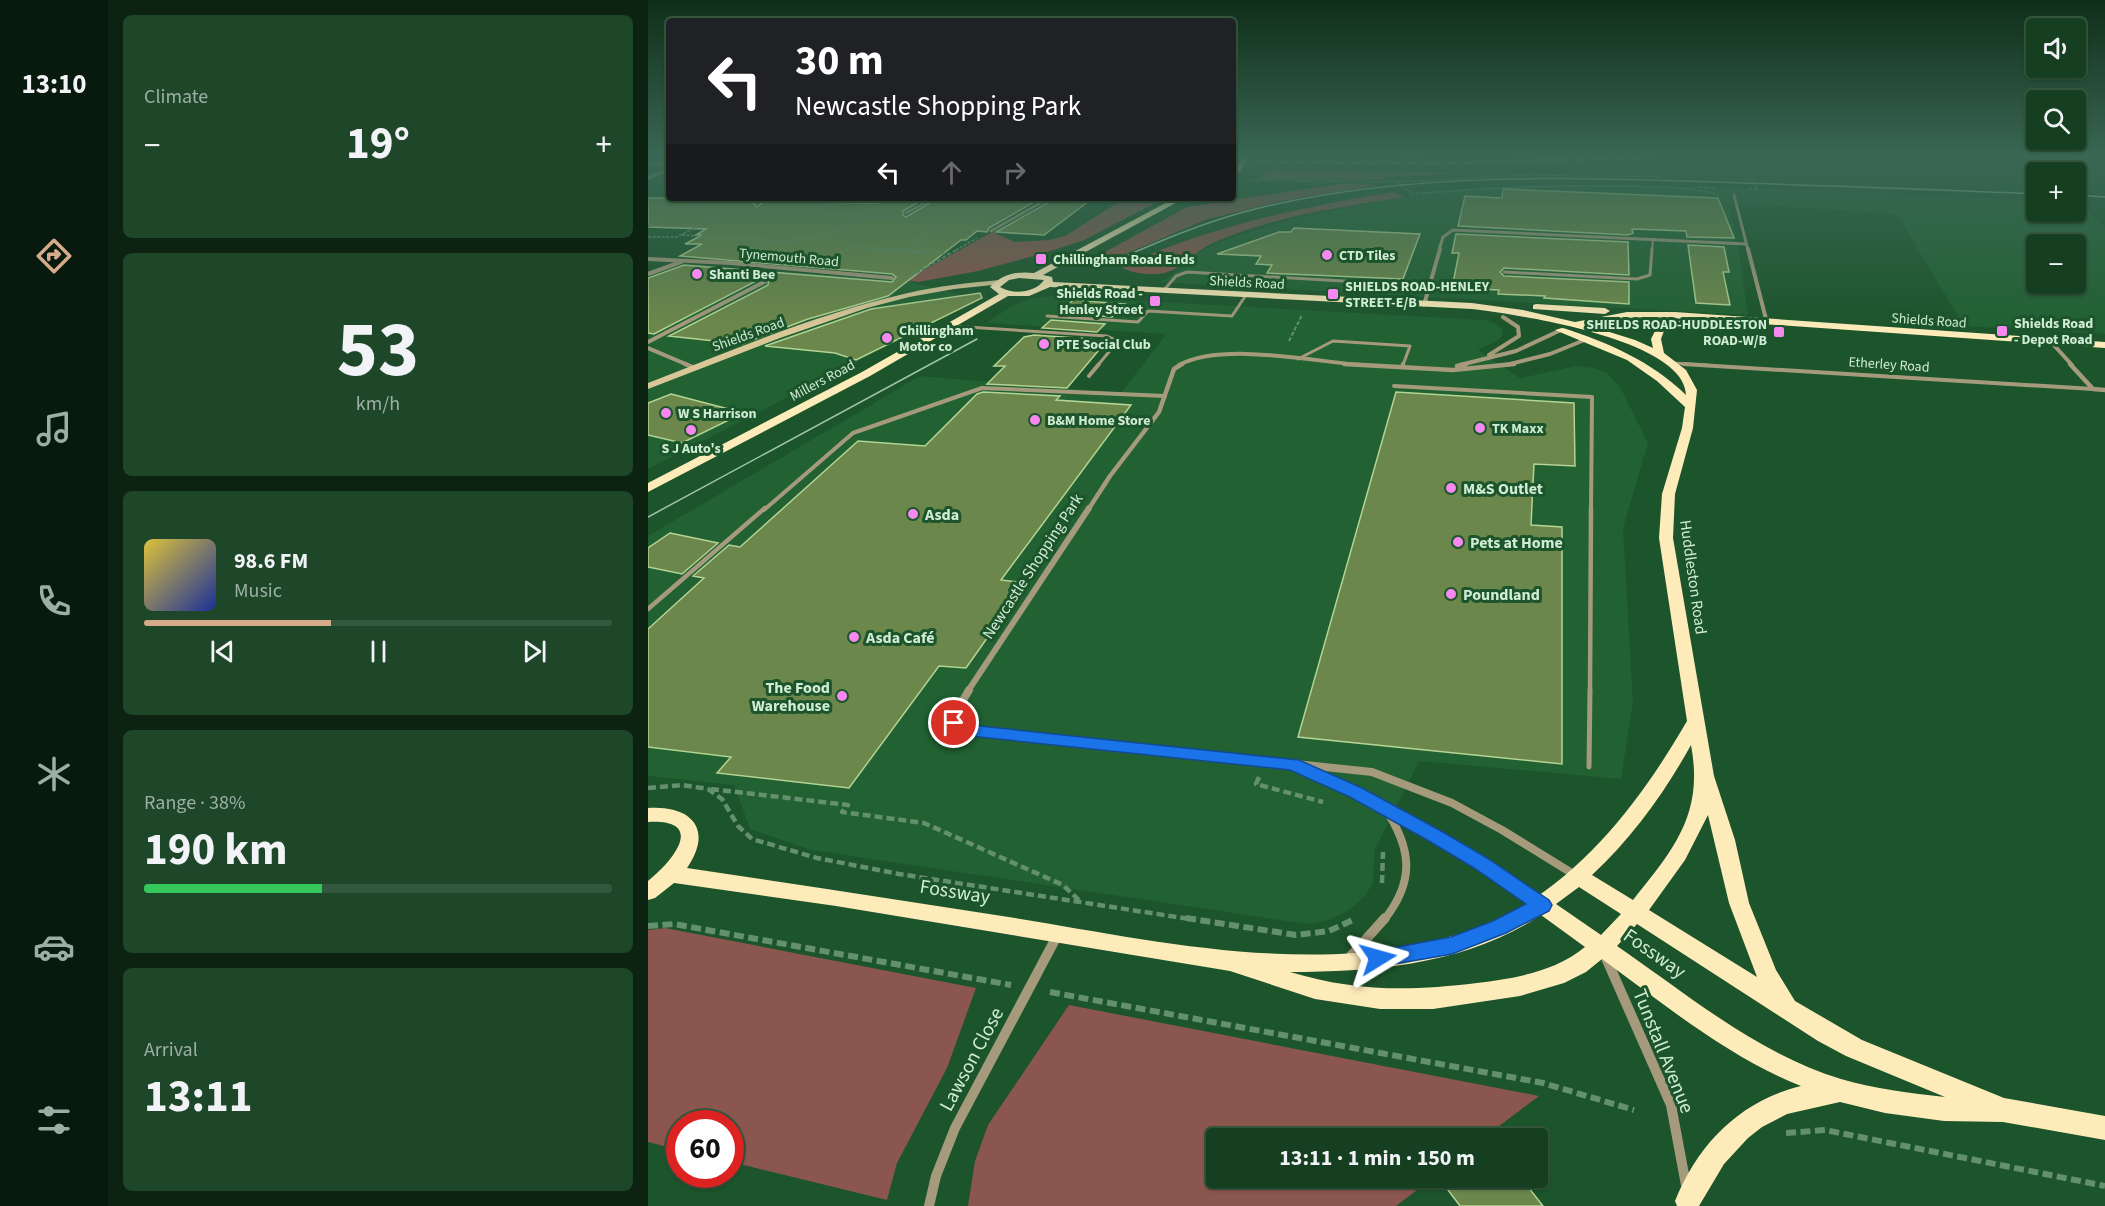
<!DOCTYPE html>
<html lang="en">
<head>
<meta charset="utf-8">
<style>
	body { margin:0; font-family:"Source Sans 3",sans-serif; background:#1e4629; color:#f1f3f6; height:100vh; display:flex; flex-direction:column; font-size:22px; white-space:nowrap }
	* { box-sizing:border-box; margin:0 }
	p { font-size:20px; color:#9dafa5 }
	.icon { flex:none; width:33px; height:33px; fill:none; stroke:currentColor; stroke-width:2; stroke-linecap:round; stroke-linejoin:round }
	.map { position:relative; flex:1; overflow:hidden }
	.details { display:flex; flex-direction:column; gap:15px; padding:15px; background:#0c2312; width:540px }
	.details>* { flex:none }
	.guide { position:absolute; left:18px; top:18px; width:570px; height:183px; border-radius:6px; box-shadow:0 2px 4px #0004,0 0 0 2px #34583e; background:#202124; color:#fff; overflow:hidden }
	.fabs { position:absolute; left:1378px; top:18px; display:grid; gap:12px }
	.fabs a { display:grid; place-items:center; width:60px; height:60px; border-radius:6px; background:#153f20; box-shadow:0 2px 4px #0004,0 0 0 2px #34583e; font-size:30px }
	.speed { position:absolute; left:18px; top:1110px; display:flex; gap:12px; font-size:30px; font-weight:700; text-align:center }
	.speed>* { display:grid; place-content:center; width:78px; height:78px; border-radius:50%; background:#153f20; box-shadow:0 2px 4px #0004,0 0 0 2px #34583e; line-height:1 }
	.speed .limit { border:9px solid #d22; background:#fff; color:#111 }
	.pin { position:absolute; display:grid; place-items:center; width:51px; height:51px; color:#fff; margin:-26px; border:3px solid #fff; border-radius:50%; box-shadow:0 2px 6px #0007 }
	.me { position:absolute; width:66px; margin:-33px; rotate:82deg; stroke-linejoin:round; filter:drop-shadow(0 0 4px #0008) }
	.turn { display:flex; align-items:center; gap:21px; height:126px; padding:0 30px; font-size:27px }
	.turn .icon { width:78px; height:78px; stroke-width:2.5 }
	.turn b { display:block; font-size:42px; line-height:51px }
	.lanes { display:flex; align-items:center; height:57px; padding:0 30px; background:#0003; justify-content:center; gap:30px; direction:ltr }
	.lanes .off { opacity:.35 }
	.big { font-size:45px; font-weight:700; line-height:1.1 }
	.details .widget { flex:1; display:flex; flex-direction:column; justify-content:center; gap:9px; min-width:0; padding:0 21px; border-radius:9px; background:#1e4629 }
	.details .dial { align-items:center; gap:0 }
	.dial b { font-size:78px; line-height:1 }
	.song { display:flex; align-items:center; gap:18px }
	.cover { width:72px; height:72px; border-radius:9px; background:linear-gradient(135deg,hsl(50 70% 55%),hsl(230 70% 35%)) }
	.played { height:6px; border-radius:3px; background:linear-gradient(90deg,#d6ab8b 40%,#34583e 40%) }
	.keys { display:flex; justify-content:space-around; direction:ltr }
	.heat { display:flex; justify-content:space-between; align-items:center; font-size:33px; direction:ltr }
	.charge { height:9px; border-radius:4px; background:linear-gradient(90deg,#34c759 38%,#34583e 0) }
	.trip { position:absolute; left:558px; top:1128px; width:342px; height:60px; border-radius:6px; background:#153f20; box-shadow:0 2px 4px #0004,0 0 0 2px #34583e; font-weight:700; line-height:60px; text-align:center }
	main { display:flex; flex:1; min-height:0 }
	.tab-bar { display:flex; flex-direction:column; width:108px; justify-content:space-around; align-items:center; background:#08190d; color:#9dafa5 }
	.tab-bar .icon { width:42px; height:42px }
	.tab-bar .active { color:#d6ab8b }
	.tab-bar b { font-size:27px; color:#f1f3f6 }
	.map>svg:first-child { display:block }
</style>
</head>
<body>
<main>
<nav class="tab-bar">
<b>13:10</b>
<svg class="icon active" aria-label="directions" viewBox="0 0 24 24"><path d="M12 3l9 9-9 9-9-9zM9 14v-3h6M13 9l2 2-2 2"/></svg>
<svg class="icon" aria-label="music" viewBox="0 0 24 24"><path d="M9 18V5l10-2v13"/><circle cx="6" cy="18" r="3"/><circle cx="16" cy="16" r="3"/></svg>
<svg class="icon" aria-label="phone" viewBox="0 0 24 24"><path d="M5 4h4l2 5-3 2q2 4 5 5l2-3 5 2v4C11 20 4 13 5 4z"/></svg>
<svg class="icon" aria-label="climate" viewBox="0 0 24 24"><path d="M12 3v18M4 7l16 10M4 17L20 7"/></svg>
<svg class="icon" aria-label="car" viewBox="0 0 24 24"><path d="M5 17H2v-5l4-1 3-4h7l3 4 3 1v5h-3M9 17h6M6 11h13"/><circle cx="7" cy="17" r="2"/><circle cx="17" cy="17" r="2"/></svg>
<svg class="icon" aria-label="filters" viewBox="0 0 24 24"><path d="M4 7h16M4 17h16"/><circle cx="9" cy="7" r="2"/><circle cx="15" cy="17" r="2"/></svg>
</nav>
<section class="details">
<div class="widget"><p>Climate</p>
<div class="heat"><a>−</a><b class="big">19°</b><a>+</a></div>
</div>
<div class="widget dial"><b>53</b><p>km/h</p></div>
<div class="widget">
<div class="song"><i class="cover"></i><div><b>98.6 FM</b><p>Music</p></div></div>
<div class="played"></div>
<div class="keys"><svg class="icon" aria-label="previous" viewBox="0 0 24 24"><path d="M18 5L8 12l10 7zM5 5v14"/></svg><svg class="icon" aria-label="pause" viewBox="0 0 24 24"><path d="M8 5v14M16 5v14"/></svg><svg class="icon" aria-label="next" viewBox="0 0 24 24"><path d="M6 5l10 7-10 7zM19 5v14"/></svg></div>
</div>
<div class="widget"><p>Range · 38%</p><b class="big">190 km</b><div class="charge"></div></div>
<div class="widget"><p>Arrival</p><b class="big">13:11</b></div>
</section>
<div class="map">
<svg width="1457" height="1206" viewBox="0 0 1457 1206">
	<rect width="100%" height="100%" fill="#1c542b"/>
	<!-- built -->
	<path fill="#216132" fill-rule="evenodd" d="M1078,158l-275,7 -139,1 -4,5 -75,-2v-10l27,-1z
		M892,184l232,5 265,12v11h39v-9h4l25,25v106l-141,-8 -67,-112 -134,-9 -35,-1 9,35 11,76 -587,-33 18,-12 15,-14 22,-13 82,-26 125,-23 -3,-2zM1389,244h39v40h-39z
		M37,265l217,15 77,19 -331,170v-190z
		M403,296l433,24 11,3 6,5 2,6 -3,5 -22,11 42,28 56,-12 18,2 13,5 13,14 28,56 -25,85 10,175 -12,76 -202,-18 -44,88 -2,33 -7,13 -18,16 -20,9 -21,4 -496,-74 -61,-21 -16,-44 -86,-9v-240l272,-160 201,17 45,-59 -180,-11 26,-17 19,-8z"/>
	<!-- green -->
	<path fill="#8a564e" d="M619,170l206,3 -88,4v3l-125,-1z
		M697,183l34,2 -98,16 -76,19 -103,44 -17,-1 102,-56z
		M745,192l12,5c-64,10 -130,19 -190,45 -29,13 -33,34 -68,32 -10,-1 -17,-2 -26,-7 88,-41 177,-59 272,-75z
		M477,198h40l-83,43 -41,13 -63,17 -60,11 -12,-2 86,-48 23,10 34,-2 16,-4z
		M17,928l311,60 -29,80 -50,95 -10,37 -156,-38 -1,-38h-50l-1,26 -31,-8v-212z
		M421,1005l470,91 -56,42h-267v40h217l-37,28h-428l7,-45 13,-36z"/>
	<!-- building -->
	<path fill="#6b874b" stroke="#b4d394" stroke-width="1.5" d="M855,189l215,9 16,40 -47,-1 -1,-6 -54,-2 1,4 -5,2 -170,-9 7,-30 37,2z
		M0,198h110l-6,4 4,5 14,-9h37l-5,4 75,1 8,-4 41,-1 -23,13v4l3,2 32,-19h103l-52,30 -2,4 -10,-1 -11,9h-5l-73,56 -80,23 -66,25 -73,-8 99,-51 1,-7 -5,-1 -110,57 -6,-1v-55l36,-13 208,17 4,-5 -4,-3 -212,-18 22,-12h-17l17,-9h-6l10,-6 -58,-2z
		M405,198h40l-49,37 -48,-3 55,-31z
		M646,228l126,6 -17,45 -136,-6 5,-8 -16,-1 5,-8 -44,-2 62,-22h12z
		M808,234l172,8 1,33 -125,-7 -4,4 4,4 125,6v22l-85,-6 1,-2 -47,-2 1,-4 -47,-2 7,-35h-7z
		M1040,245l36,2 5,25h-6l7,33 -34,-2z
		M332,293l2,5 -126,62 -21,-7 -70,-7 106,-37z
		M425,300l52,4 -13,13 -53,-4z
		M403,320l54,4 -8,8 -55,-4z
		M386,335l56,4 -2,2h9l-7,9h9l-32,38 -80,-4 18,-18h-11l30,-29z
		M335,392l77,4 -4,4 75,5 -130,175 25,3 -60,85 -27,-2 -90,122 -132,-15 14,-16 -83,-10v-118l56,-51 -11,-2 36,-31 11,2 118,-106 67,5 52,-52z
		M748,392l178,11 1,63 -41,-2 -3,61 31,2v237l-264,-27z
		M23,394l65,17 -13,6 8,2 -49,24 -34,-8v-32z
		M22,533l48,10 -36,31 -34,-7v-19z
		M791,1178h82l22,28h-83z"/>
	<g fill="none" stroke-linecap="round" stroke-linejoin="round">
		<!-- path-far3 -->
		<path stroke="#64906e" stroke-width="1.5" stroke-dasharray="3 1.5" stroke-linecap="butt" d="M757,158h15
			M1094,179l11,1 5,9h-9
			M603,180l146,2 130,-7 134,2
			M750,182l14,12c72,-6 143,-9 215,-8 31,1 61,0 91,9
			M1050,187l17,1
			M83,211h11
			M126,212l118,5
			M164,213l28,-15
			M284,218l47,2
			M0,226l22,-13 44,-15
			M34,235l94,6
			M0,237h28l55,-26
			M113,249l15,-6 53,-9 35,-18
			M197,250l6,-3 45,3
			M261,250l22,-23 -6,-6
			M308,250l21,-12"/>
		<!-- path-far2 -->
		<path stroke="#64906e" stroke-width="2" stroke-dasharray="4 2" stroke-linecap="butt" d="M227,249l33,2
			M262,249l-2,2 42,3
			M187,255l13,-6
			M263,276l47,-27
			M641,341l13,-26"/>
		<!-- path-far1 -->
		<path stroke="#64906e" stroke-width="4.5" stroke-dasharray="8 4" stroke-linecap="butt" d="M611,777l-3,7 67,18
			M0,788l34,-3 26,4 14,10 16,27 14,13 65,19 82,16 297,46
			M63,789l137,16 -6,7 82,11 139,62 18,17
			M734,883l1,-31"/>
		<!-- path -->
		<path stroke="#64906e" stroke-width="6" stroke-dasharray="10 4.5" stroke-linecap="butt" d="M538,918l110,17 33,-4 26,-12
			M0,926l26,-2 337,61
			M402,992l493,91 91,27
			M1138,1133l39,-3 280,56"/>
		<!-- lane-far4 -->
		<path stroke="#a59a7c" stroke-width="2" d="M1004,250l1,-11"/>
		<!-- lane-far3 -->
		<path stroke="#a59a7c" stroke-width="3" d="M856,272l133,7 13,-4 2,-26
			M516,290l12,-14 11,-4 242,14
			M399,316l91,6 10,-11 84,5 14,-21
			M303,326l156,10 11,5 -20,24
			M650,359l35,-18 77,5 -7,19
			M1024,363l35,2"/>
		<!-- lane-far2 -->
		<path stroke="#a59a7c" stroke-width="4" d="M1035,364l410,25
			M754,367l1,-3
			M441,376l10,-12
			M746,386l198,11 -1,113
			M116,510l89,-77 129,-45 183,8"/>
		<!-- lane-far1 -->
		<path stroke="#a59a7c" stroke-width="4.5" d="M0,609l117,-101
			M942,691l1,-183"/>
		<!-- lane -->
		<path stroke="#a59a7c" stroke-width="5" d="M941,767l1,-77"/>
		<!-- street-far5 -->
		<path stroke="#a59a7c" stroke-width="3" d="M0,164h21
			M0,178l21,-9
			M1086,195l14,55
			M108,203l10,-5
			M258,213l28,-15
			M343,231l58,-33
			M791,250l4,-13 10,-7 292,14"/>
		<!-- street-far4 -->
		<path stroke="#a59a7c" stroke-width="4" d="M1100,249l19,74
			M0,259l83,4 161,15
			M0,274l33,-12
			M776,305l16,-56
			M0,342l118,-61
			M1403,342l21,23
			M0,348l40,17
			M841,355l30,-19 -1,-9 -15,-10
			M531,365c43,-23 132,-4 181,0
			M812,365l56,-14 45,-21
			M858,365l44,-11 37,-15"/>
		<!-- street-far3 -->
		<path stroke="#a59a7c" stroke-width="4.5" d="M37,364l10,4
			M696,364l109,6 61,-6
			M1422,364l23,25 12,1
			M809,366l9,-2
			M440,510l22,-34 49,-64 15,-43 8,-5"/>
		<!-- street-far2 -->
		<path stroke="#a59a7c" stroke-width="6" d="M320,691l121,-183"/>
		<!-- street-far1 -->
		<path stroke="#a59a7c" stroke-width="8" d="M321,690l-16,27 6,9 11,4 402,42 80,31 50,27 73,45
			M651,767c84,38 163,82 238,135
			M736,920c32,-40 27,-72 1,-112"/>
		<!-- street -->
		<path stroke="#a59a7c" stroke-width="10" d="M702,957l35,-39
			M958,958l65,147 15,80
			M281,1206l7,-30 19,-48 102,-192"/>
		<!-- secondary -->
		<path fill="#dac798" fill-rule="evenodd" d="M351,280h3v4l-48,5 -45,8 -42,11 -87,30 -132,51v-6c85,-33 171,-70 260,-90 30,-7 60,-10 91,-13z"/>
		<!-- primary -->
		<path fill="#feebba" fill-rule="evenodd" d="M595,158h6l-9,13 -7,4v-5z
			M527,198h10l-142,77 9,2 1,5 419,21 51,7 52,12 52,-10h48l430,30v6l-413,-29v4l-28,8 -3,8 3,14 22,17 11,20 -4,38 -18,66 -2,44 41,238 21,64 14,63 27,67 19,31 67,39 142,58 101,18v24l-102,-18 -59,-1 -59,-8 -45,-11 -53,12 -25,13 -14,11 -24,26 -25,42h-22l-2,-5c23,-57 65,-100 126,-115 -73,-29 -136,-81 -199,-127l-16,13 -22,11 -44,13 -87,13h-53l-65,-10 -85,-28 -394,-65 -162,-23 -19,15 -7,2v-19c24,-19 60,-62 0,-59v-14c43,-3 66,21 39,60 109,16 219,33 328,50 148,24 324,65 469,7 91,-37 155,-121 203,-204l-28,-183 3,-44 20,-66 3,-21 -28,-26 -30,-21 -72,-30 8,-2c46,15 88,33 123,67 -1,-56 -171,-81 -214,-86l-422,-22 -21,9h-21l-138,80 -222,116v-9l214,-111 137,-78 -9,-7c12,-13 27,-16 44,-14zM371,278l25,2c-9,13 -31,15 -44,7l9,-7zM1003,317l36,2 -30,8 -6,12 2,9 -18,-8 -48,-15 40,-7zM1043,745c13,69 -17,104 -58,155l-41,-25c40,-37 73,-83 99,-130zM1060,815l21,88 28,74 -108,-67 36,-50zM931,887l42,27 -20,21 -45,-31zM893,915l44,32c-31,25 -69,31 -108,36 -67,8 -120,9 -187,-11 86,0 177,-8 251,-57zM989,924l181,117 28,15 99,41c-35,-4 -70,-8 -104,-18 -83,-25 -154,-85 -224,-133z
			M888,304l69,4 5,3 -5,3 -72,-5v-4z"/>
		<!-- tram -->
		<path stroke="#a2c5a8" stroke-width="1.5" d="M1428,195l29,2
			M455,266c50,-22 102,-45 156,-58 150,-36 306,-31 459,-26 107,4 213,7 319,12
			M0,517l329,-178"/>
		<defs>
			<path id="rail" d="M585,162l214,1 202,-5"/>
		</defs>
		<!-- rail casing -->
		<use href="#rail" stroke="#a2c5a8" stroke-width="3"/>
		<!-- rail -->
		<use href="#rail" stroke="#1c542b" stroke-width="2" stroke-dasharray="7" stroke-linecap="butt"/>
	</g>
	<!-- sky -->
	<linearGradient id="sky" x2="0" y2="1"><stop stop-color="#0f2e18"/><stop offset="0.48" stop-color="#3a6755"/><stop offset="1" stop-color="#3a6755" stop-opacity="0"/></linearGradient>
	<rect width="1457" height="327" fill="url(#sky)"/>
	<!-- route -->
	<path fill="#1a73e8" stroke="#114b97" stroke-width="1.5" d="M306,718l16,7 329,35 63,28 79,43 46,27 62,42 3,5 -3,6 -43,22 -54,21 -74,13 -7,-2 -3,-7 3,-6 80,-15 42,-16 33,-17 -52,-36 -45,-27 -79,-44 -60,-27 -320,-34c-9,-3 -18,-4 -23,-13l2,-4z"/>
	<!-- markers -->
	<g fill="#f589ef" stroke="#1c542b" stroke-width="2">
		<circle cx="679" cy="255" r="6"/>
		<rect x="387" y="253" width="12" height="12" rx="3"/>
		<circle cx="49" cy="274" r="6"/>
		<rect x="679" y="288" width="12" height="12" rx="3"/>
		<rect x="501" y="295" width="12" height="12" rx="3"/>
		<rect x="1348" y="325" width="12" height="12" rx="3"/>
		<rect x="1125" y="326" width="12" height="12" rx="3"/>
		<circle cx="239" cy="338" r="6"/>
		<circle cx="396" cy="344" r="6"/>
		<circle cx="18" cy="413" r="6"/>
		<circle cx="387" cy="420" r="6"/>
		<circle cx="832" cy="428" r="6"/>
		<circle cx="43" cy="430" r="6"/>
		<circle cx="803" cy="488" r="6"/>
		<circle cx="265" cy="514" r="6"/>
		<circle cx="810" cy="542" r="6"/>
		<circle cx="803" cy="594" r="6"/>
		<circle cx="206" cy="637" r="6"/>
		<circle cx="194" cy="696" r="6"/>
	</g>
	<g text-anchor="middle" stroke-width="6" stroke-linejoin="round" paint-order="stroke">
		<!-- far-poi labels -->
		<g font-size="14" font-weight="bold" fill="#d0ecd4" stroke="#1c542b" text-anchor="start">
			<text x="691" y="260">CTD Tiles</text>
			<text x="405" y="264">Chillingham Road Ends</text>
			<text x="61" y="279">Shanti Bee</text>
			<text x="697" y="291">SHIELDS ROAD-HENLEY<tspan x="697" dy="16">STREET-E/B</tspan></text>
			<text x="495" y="298" text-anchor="end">Shields Road -<tspan x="495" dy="16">Henley Street</tspan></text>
			<text x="1366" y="328">Shields Road<tspan x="1366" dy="16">- Depot Road</tspan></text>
			<text x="1119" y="329" text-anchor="end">SHIELDS ROAD-HUDDLESTON<tspan x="1119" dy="16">ROAD-W/B</tspan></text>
			<text x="251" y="335">Chillingham<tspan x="251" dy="16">Motor co</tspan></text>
			<text x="408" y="349">PTE Social Club</text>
			<text x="30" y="418">W S Harrison</text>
			<text x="399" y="425">B&amp;M Home Store</text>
			<text x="844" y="433">TK Maxx</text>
			<text x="43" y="453" text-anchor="middle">S J Auto's</text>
		</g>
		<!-- far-street labels -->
		<g font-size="14" fill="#d0ecd4" stroke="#1c542b">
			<text transform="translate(141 257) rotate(5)" y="5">Tynemouth Road</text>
			<text transform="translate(599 282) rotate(3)" y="5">Shields Road</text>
			<text transform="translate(1281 320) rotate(4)" y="5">Shields Road</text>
			<text transform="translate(100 334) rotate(-20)" y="5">Shields Road</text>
			<text transform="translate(1241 364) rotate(4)" y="5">Etherley Road</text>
			<text transform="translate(174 380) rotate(-28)" y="5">Millers Road</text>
		</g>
		<!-- poi labels -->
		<g font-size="16" font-weight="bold" fill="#d0ecd4" stroke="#1c542b" text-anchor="start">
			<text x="815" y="494">M&amp;S Outlet</text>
			<text x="277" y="520">Asda</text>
			<text x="822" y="548">Pets at Home</text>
			<text x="815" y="600">Poundland</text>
			<text x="218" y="643">Asda Café</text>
			<text x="182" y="693" text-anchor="end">The Food<tspan x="182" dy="18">Warehouse</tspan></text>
		</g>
		<!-- street labels -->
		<g font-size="16" fill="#d0ecd4" stroke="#1c542b">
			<text transform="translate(384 566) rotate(-57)" y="6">Newcastle Shopping Park</text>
			<text transform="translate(1046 577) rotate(82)" y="6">Huddleston Road</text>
		</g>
		<!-- near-street labels -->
		<g font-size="20" fill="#d0ecd4" stroke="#1c542b">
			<text transform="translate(307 891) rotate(9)" y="7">Fossway</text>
			<text transform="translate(1007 953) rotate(35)" y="7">Fossway</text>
			<text transform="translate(1016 1051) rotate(68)" y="7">Tunstall Avenue</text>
			<text transform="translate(323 1059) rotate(-62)" y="7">Lawson Close</text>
		</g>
	</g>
</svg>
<div class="fabs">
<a><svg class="icon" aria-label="sound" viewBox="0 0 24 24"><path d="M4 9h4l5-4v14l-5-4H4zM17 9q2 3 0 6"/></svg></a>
<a><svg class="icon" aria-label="search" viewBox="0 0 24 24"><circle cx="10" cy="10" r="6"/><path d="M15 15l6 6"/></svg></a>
<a>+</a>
<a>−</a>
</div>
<div class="speed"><div class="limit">60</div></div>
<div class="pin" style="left:306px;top:723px;background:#d93025"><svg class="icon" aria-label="arrive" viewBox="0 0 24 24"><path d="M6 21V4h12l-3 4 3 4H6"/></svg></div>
<svg class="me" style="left:730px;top:958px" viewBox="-20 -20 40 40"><path d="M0-17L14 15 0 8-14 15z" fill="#1a73e8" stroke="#fff" stroke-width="4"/></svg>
<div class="trip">13:11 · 1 min · 150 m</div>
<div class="guide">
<div class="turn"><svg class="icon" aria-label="left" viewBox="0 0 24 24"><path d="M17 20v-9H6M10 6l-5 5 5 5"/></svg><div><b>30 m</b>Newcastle Shopping Park</div></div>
<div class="lanes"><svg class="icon" aria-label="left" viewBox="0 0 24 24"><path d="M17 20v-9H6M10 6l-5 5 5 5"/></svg><svg class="icon off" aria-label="ahead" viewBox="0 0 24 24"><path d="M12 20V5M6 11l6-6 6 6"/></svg><svg class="icon off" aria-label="right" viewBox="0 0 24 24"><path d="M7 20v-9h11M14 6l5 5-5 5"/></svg></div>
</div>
</div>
</main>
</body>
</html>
